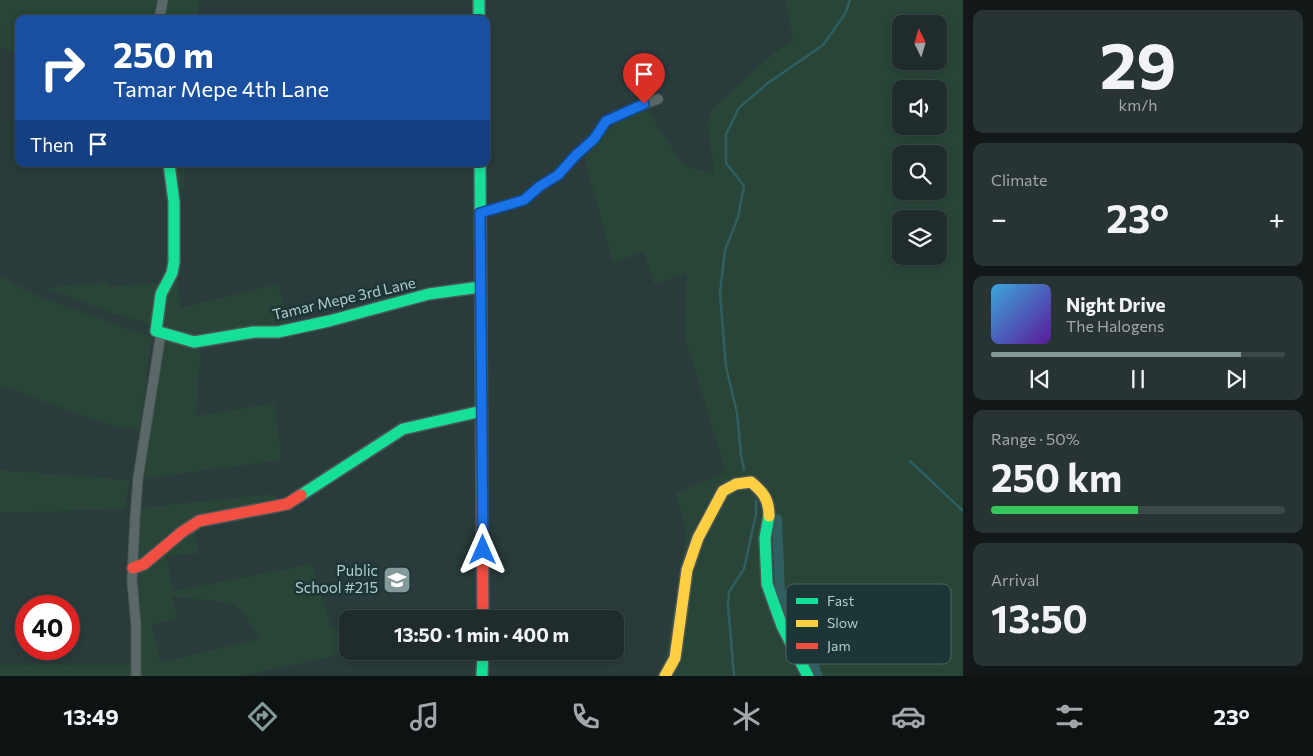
<!DOCTYPE html>
<html lang="en">
<head>
<meta charset="utf-8">
<style>
	body { margin:0; font-family:Commissioner,sans-serif; background:#283434; color:#f1f3f6; height:100vh; display:flex; flex-direction:column; font-size:19px; white-space:nowrap }
	* { box-sizing:border-box; margin:0 }
	p { font-size:16px; color:#a2a7a9 }
	.icon { flex:none; width:28px; height:28px; fill:none; stroke:currentColor; stroke-width:2; stroke-linecap:round; stroke-linejoin:round }
	.map { position:relative; flex:1; overflow:hidden }
	.side { display:flex; flex-direction:column; gap:10px; padding:10px; background:#121818; width:350px }
	.side>* { flex:none }
	.banner { position:absolute; left:15px; top:15px; width:475px; height:152px; border-radius:10px; box-shadow:0 2px 8px #0003,0 0 0 1px #3d4848; background:#1a4fa0; color:#fff; overflow:hidden }
	.needle { width:32px; rotate:355deg }
	.fabs { position:absolute; left:892px; top:15px; display:grid; gap:10px }
	.fabs a { display:grid; place-items:center; width:55px; height:55px; border-radius:10px; background:#202c2c; box-shadow:0 2px 8px #0003,0 0 0 1px #3d4848; font-size:25px }
	.speed { position:absolute; left:15px; top:595px; display:flex; gap:10px; font-size:25px; font-weight:700; text-align:center }
	.speed>* { display:grid; place-content:center; width:65px; height:65px; border-radius:50%; background:#202c2c; box-shadow:0 2px 8px #0003,0 0 0 1px #3d4848; line-height:1 }
	.speed .limit { border:8px solid #d22; background:#fff; color:#111 }
	.pin { position:absolute; display:grid; place-items:center; width:42px; height:42px; color:#fff; margin:-51px -21px; border-radius:50% 50% 50% 0; rotate:-45deg; box-shadow:0 0 5px #0007 }
	.pin .icon { rotate:45deg }
	.me { position:absolute; width:55px; margin:-28px; rotate:0deg; stroke-linejoin:round; filter:drop-shadow(0 0 4px #0008) }
	.turn { display:flex; align-items:center; gap:18px; height:105px; padding:0 15px; font-size:22px }
	.turn .icon { width:65px; height:65px; stroke-width:2.5 }
	.turn b { display:block; font-size:35px; line-height:42px }
	.then { display:flex; align-items:center; height:48px; padding:0 15px; background:#0003; gap:10px; font-size:19px }
	.big { font-size:38px; font-weight:700; line-height:1.1 }
	.side .card { flex:1; display:flex; flex-direction:column; justify-content:center; gap:8px; min-width:0; padding:0 18px; border-radius:10px; background:#283434 }
	.side .dial { align-items:center; gap:0 }
	.dial b { font-size:65px; line-height:1 }
	.song { display:flex; align-items:center; gap:15px }
	.cover { width:60px; height:60px; border-radius:8px; background:linear-gradient(135deg,hsl(200 70% 55%),hsl(270 70% 35%)) }
	.played { height:5px; border-radius:2px; background:linear-gradient(90deg,#849999 85%,#3d4848 85%) }
	.keys { display:flex; justify-content:space-around; direction:ltr }
	.heat { display:flex; justify-content:space-between; align-items:center; font-size:28px; direction:ltr }
	.charge { height:8px; border-radius:4px; background:linear-gradient(90deg,#34c759 50%,#3d4848 0) }
	.trip { position:absolute; left:339px; top:610px; width:285px; height:50px; border-radius:10px; background:#202c2c; box-shadow:0 2px 8px #0003,0 0 0 1px #3d4848; font-weight:700; line-height:50px; text-align:center }
	.menu { display:flex; height:80px; justify-content:space-around; align-items:center; background:#0d1212; color:#a2a7a9 }
	.menu .icon { width:35px; height:35px }
	.menu .active { color:#849999 }
	.menu b { font-size:22px; color:#f1f3f6 }
	main { display:flex; flex:1; min-height:0 }
	.map>svg:first-child { display:block }
</style>
</head>
<body>
<main>
<div class="map">
<svg width="963" height="676" viewBox="0 0 963 676">
	<rect width="100%" height="100%" fill="#2a3b3b"/>
	<!-- green -->
	<path fill="#284538" fill-rule="evenodd" d="M0,0h199l-1,19h-179v36l-19,-8z
		M786,0h177v676h-301l24,-141 -10,-42 50,-21 -41,-135 2,-64 -33,11 -10,-33 -31,12 -29,-107 33,-35 30,-12 36,56 31,9 -6,-49 4,-16 62,-56 19,-13zM901,24h38v37h-38zM901,89h38v37h-38zM901,154h38v37h-38zM901,219h38v37h-38z
		M164,164h22l-3,25 -17,-2z
		M0,276l42,22 110,39 -12,92 -25,-2 -114,-41 -1,1z
		M178,281l2,27 98,-24 12,41 -98,12 -79,-24 -69,-25 64,-6 1,5z
		M164,338l37,8 -5,70 78,-13 8,57 -140,19z
		M0,470l130,10 -5,29 -125,4z
		M275,494l4,19 -85,16 5,24 -33,3 7,35 139,-27 20,65 15,-3 1,25h9l-114,25h-105l-3,-97 3,-71zM172,597c15,2 54,2 65,10 10,8 16,22 23,32l-99,23 -9,-38 25,-5z
		M0,665h132l-1,11h-131z"/>
	<g fill="none" stroke-linecap="round" stroke-linejoin="round">
		<!-- stream -->
		<path stroke="#2f5f60" stroke-width="2.5" d="M910,461l53,50
			M744,470l-3,-15 -4,-42 -11,-46 -6,-74 5,-43 13,-33 6,-31 -18,-23v-29l13,-26 29,-25 55,-38 22,-31 5,-14
			M734,676l-6,-71 1,-13 15,-23 12,-55v-13"/>
		<!-- canal -->
		<path stroke="#2f5f60" stroke-width="10" d="M777,519l3,72 38,85"/>
		<defs>
			<path id="street" d="M159,19l4,-19
				M480,213l44,-13 17,-14 17,-11 17,-19 19,-17 12,-18 23,-11 29,-11
				M136,676v-50l-4,-46 3,-62 3,-40 23,-145"/>
			<path id="fast" d="M479,0v19
				M169,164l5,38v60l-2,11 -11,21 -5,37 38,11 60,-10h24l51,-11 100,-27 51,-7
				M480,164l2,332
				M301,495l102,-66 79,-18
				M769,516l-4,22 2,46 15,42 26,50
				M482,676l1,-25"/>
			<path id="slow" d="M665,676l10,-18 12,-88 11,-32 25,-47 13,-7 15,-2c12,10 18,17 18,34"/>
			<path id="jam" d="M482,496l1,123
				M133,568l11,-4 38,-32 17,-11 88,-17 14,-9"/>
		</defs>
		<!-- street casing -->
		<use href="#street" stroke="#4a5657" stroke-width="11"/>
		<!-- fast casing -->
		<use href="#fast" stroke="#4a5657" stroke-width="14"/>
		<!-- slow casing -->
		<use href="#slow" stroke="#4a5657" stroke-width="14"/>
		<!-- jam casing -->
		<use href="#jam" stroke="#4a5657" stroke-width="14"/>
		<!-- street -->
		<use href="#street" stroke="#5b6868" stroke-width="9"/>
		<!-- fast -->
		<use href="#fast" stroke="#16e098" stroke-width="11"/>
		<!-- slow -->
		<use href="#slow" stroke="#ffcf43" stroke-width="11"/>
		<!-- jam -->
		<use href="#jam" stroke="#f24e42" stroke-width="11"/>
	</g>
	<g fill="none" stroke-linecap="round" stroke-linejoin="round">
		<defs>
			<path id="route" d="M483,550l-3,-337 44,-13 16,-14 18,-11 17,-19 19,-17 12,-18 38,-17"/>
		</defs>
		<!-- route casing -->
		<use href="#route" stroke="#114b97" stroke-width="12"/>
		<!-- route -->
		<use href="#route" stroke="#1a73e8" stroke-width="9"/>
	</g>
	<!-- icons -->
	<defs>
		<symbol id="school-square" viewBox="-11 -11 22 22"><rect x="-9" y="-9" width="18" height="18" rx="4" fill="#849999" stroke="#1c3637"/><path d="M0-5L7-2L0 1L-7-2ZM-4 1L0 2.5L4 1V4Q0 6-4 4Z" fill="#fff"/></symbol>
	</defs>
	<g fill-rule="evenodd">
		<use href="#school-square" x="381" y="564" width="32" height="32"/>
	</g>
	<g text-anchor="middle" stroke-width="5" stroke-linejoin="round" paint-order="stroke">
		<!-- street labels -->
		<g font-size="15" fill="#b4cbcc" stroke="#1c3637">
			<text transform="translate(344 299) rotate(-13)" y="5">Tamar Mepe 3rd Lane</text>
		</g>
		<!-- poi labels -->
		<g font-size="15" fill="#b4cbcc" stroke="#1c3637" text-anchor="end">
			<text x="378" y="576">Public<tspan x="378" dy="17">School #215</tspan></text>
		</g>
	</g>
	<!-- legend -->
	<rect x="786" y="584" width="165" height="80" rx="8" fill="#1c3637" stroke="#4a6364" stroke-width="1"/>
	<rect x="796" y="598" width="22" height="6" fill="#16e098"/>
	<rect x="796" y="620" width="22" height="7" fill="#ffcf43"/>
	<rect x="796" y="643" width="22" height="6" fill="#f24e42"/>
	<g font-size="14" fill="#b4cbcc">
		<text x="827" y="606">Fast</text>
		<text x="827" y="628">Slow</text>
		<text x="827" y="651">Jam</text>
	</g>
</svg>
<div class="fabs">
<a><svg class="needle" viewBox="-14 -14 28 28"><path d="M0-13l5 13h-10z" fill="#e53935"/><path d="M0 13l5-13h-10z" fill="#a2a7a9"/></svg></a>
<a><svg class="icon" aria-label="sound" viewBox="0 0 24 24"><path d="M4 9h4l5-4v14l-5-4H4zM17 9q2 3 0 6"/></svg></a>
<a><svg class="icon" aria-label="search" viewBox="0 0 24 24"><circle cx="10" cy="10" r="6"/><path d="M15 15l6 6"/></svg></a>
<a><svg class="icon" aria-label="layers" viewBox="0 0 24 24"><path d="M12 4l9 5-9 5-9-5zM3 14l9 5 9-5"/></svg></a>
</div>
<div class="speed"><div class="limit">40</div></div>
<div class="pin" style="left:644px;top:104px;background:#d93025"><svg class="icon" aria-label="arrive" viewBox="0 0 24 24"><path d="M6 21V4h12l-3 4 3 4H6"/></svg></div>
<svg class="me" style="left:483px;top:550px" viewBox="-20 -20 40 40"><path d="M0-17L14 15 0 8-14 15z" fill="#1a73e8" stroke="#fff" stroke-width="4"/></svg>
<div class="trip">13:50 · 1 min · 400 m</div>
<div class="banner">
<div class="turn"><svg class="icon" aria-label="right" viewBox="0 0 24 24"><path d="M7 20v-9h11M14 6l5 5-5 5"/></svg><div><b>250 m</b>Tamar Mepe 4th Lane</div></div>
<div class="then">Then<svg class="icon" aria-label="arrive" viewBox="0 0 24 24"><path d="M6 21V4h12l-3 4 3 4H6"/></svg></div>
</div>
</div>
<section class="side">
<div class="card dial"><b>29</b><p>km/h</p></div>
<div class="card"><p>Climate</p>
<div class="heat"><a>−</a><b class="big">23°</b><a>+</a></div>
</div>
<div class="card">
<div class="song"><i class="cover"></i><div><b>Night Drive</b><p>The Halogens</p></div></div>
<div class="played"></div>
<div class="keys"><svg class="icon" aria-label="previous" viewBox="0 0 24 24"><path d="M18 5L8 12l10 7zM5 5v14"/></svg><svg class="icon" aria-label="pause" viewBox="0 0 24 24"><path d="M8 5v14M16 5v14"/></svg><svg class="icon" aria-label="next" viewBox="0 0 24 24"><path d="M6 5l10 7-10 7zM19 5v14"/></svg></div>
</div>
<div class="card"><p>Range · 50%</p><b class="big">250 km</b><div class="charge"></div></div>
<div class="card"><p>Arrival</p><b class="big">13:50</b></div>
</section>
</main>
<nav class="menu">
<b>13:49</b>
<svg class="icon active" aria-label="directions" viewBox="0 0 24 24"><path d="M12 3l9 9-9 9-9-9zM9 14v-3h6M13 9l2 2-2 2"/></svg>
<svg class="icon" aria-label="music" viewBox="0 0 24 24"><path d="M9 18V5l10-2v13"/><circle cx="6" cy="18" r="3"/><circle cx="16" cy="16" r="3"/></svg>
<svg class="icon" aria-label="phone" viewBox="0 0 24 24"><path d="M5 4h4l2 5-3 2q2 4 5 5l2-3 5 2v4C11 20 4 13 5 4z"/></svg>
<svg class="icon" aria-label="climate" viewBox="0 0 24 24"><path d="M12 3v18M4 7l16 10M4 17L20 7"/></svg>
<svg class="icon" aria-label="car" viewBox="0 0 24 24"><path d="M5 17H2v-5l4-1 3-4h7l3 4 3 1v5h-3M9 17h6M6 11h13"/><circle cx="7" cy="17" r="2"/><circle cx="17" cy="17" r="2"/></svg>
<svg class="icon" aria-label="filters" viewBox="0 0 24 24"><path d="M4 7h16M4 17h16"/><circle cx="9" cy="7" r="2"/><circle cx="15" cy="17" r="2"/></svg>
<b>23°</b>
</nav>
</body>
</html>
